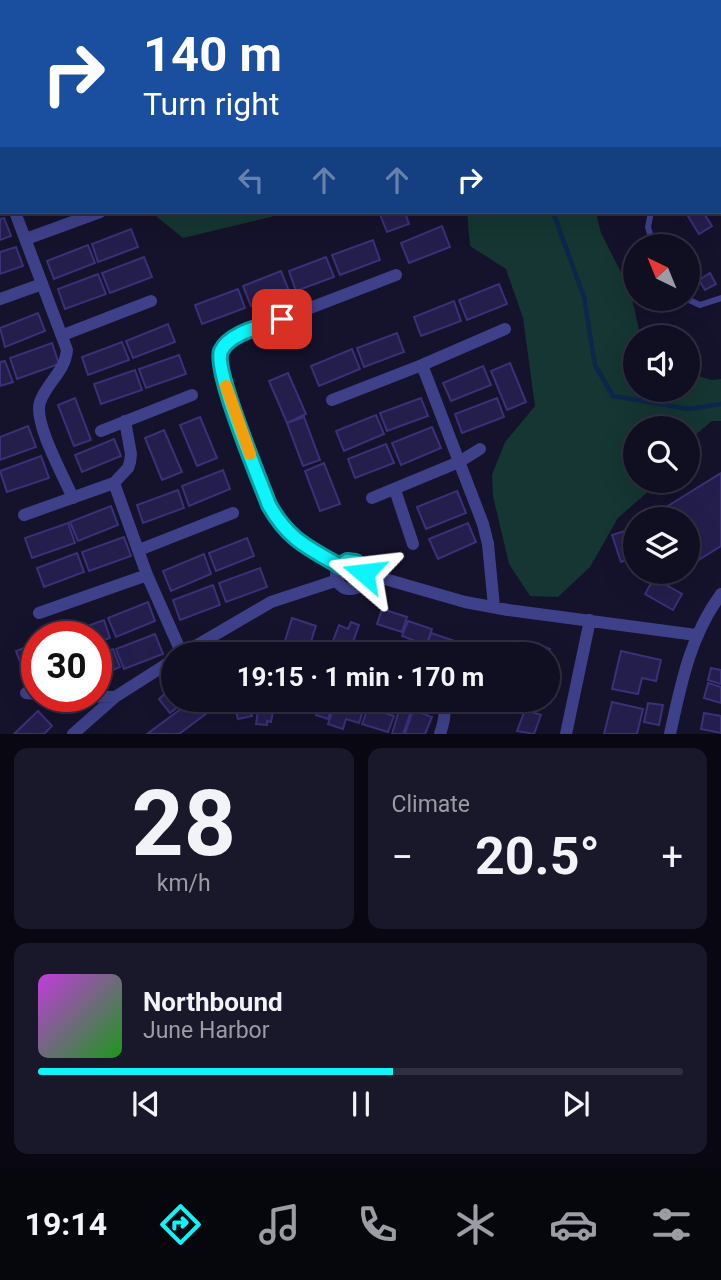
<!DOCTYPE html>
<html lang="en">
<head>
<meta charset="utf-8">
<style>
	body { margin:0; font-family:Roboto,sans-serif; background:#19172a; color:#f1f3f6; height:100vh; display:flex; flex-direction:column; font-size:26px; white-space:nowrap }
	* { box-sizing:border-box; margin:0 }
	p { font-size:23px; color:#9c9ca5 }
	.icon { flex:none; width:38px; height:38px; fill:none; stroke:currentColor; stroke-width:2; stroke-linecap:round; stroke-linejoin:round }
	.map { position:relative; height:734px; overflow:hidden }
	.drawer { display:flex; flex-direction:column; gap:14px; padding:14px; background:#090812; flex:1 }
	.drawer>* { flex:none }
	.banner { position:absolute; left:0px; top:0px; width:721px; height:214px; box-shadow:0 7px 28px #0002,0 0 0 2px #302e3f; background:#1a4fa0; color:#fff; overflow:hidden }
	.needle { width:46px; rotate:317deg }
	.controls { position:absolute; left:623px; top:234px; display:grid; gap:14px }
	.controls a { display:grid; place-items:center; width:77px; height:77px; border-radius:50%; background:#100e21; box-shadow:0 7px 28px #0002,0 0 0 2px #302e3f; font-size:35px }
	.speed { position:absolute; left:21px; top:621px; display:flex; gap:14px; font-size:35px; font-weight:700; text-align:center }
	.speed>* { display:grid; place-content:center; width:91px; height:91px; border-radius:50%; background:#100e21; box-shadow:0 7px 28px #0002,0 0 0 2px #302e3f; line-height:1 }
	.speed .limit { border:10px solid #d22; background:#fff; color:#111 }
	.pin { position:absolute; display:grid; place-items:center; width:60px; height:60px; color:#fff; margin:-30px; border-radius:14px; box-shadow:0 4px 10px #0006 }
	.me { position:absolute; width:77px; margin:-38px; rotate:287deg; stroke-linejoin:round; filter:drop-shadow(0 0 5px #0008) }
	.turn { display:flex; align-items:center; gap:24px; height:147px; padding:0 28px; font-size:32px }
	.turn .icon { width:91px; height:91px; stroke-width:2.5 }
	.turn b { display:block; font-size:49px; line-height:60px }
	.lanes { display:flex; align-items:center; height:66px; padding:0 28px; background:#0003; justify-content:center; gap:35px; direction:ltr }
	.lanes .off { opacity:.35 }
	.big { font-size:52px; font-weight:700; line-height:1.1 }
	.drawer .card { flex:1; display:flex; flex-direction:column; justify-content:center; gap:10px; min-width:0; padding:0 24px; border-radius:14px; background:#19172a }
	.drawer .dial { align-items:center; gap:0 }
	.dial b { font-size:91px; line-height:1 }
	.song { display:flex; align-items:center; gap:21px }
	.cover { width:84px; height:84px; border-radius:10px; background:linear-gradient(135deg,hsl(290 70% 55%),hsl(120 70% 35%)) }
	.played { height:7px; border-radius:4px; background:linear-gradient(90deg,#0df4fb 55%,#302e3f 55%) }
	.keys { display:flex; justify-content:space-around; direction:ltr }
	.heat { display:flex; justify-content:space-between; align-items:center; font-size:38px; direction:ltr }
	.drawer .tiles { flex:1; display:grid; gap:14px; grid-template-columns:1fr 1fr }
	.card:last-child { grid-column:span 2 }
	.trip { position:absolute; left:161px; top:642px; width:399px; height:70px; border-radius:35px; background:#100e21; box-shadow:0 7px 28px #0002,0 0 0 2px #302e3f; font-weight:700; line-height:70px; text-align:center }
	.tab-bar { display:flex; height:112px; justify-content:space-around; align-items:center; background:#06060d; color:#9c9ca5 }
	.tab-bar .icon { width:49px; height:49px }
	.tab-bar .on { color:#0df4fb }
	.tab-bar b { font-size:32px; color:#f1f3f6 }
	.map>svg:first-child { display:block }
</style>
</head>
<body>
<div class="map">
<svg width="721" height="734" viewBox="0 0 721 734">
	<rect width="100%" height="100%" fill="#15122c"/>
	<!-- green -->
	<path fill="#153632" d="M53,0h506l1,2h-506z
		M151,212h140l-108,26z
		M467,212h129l5,21 29,57 11,48h-6v52h53v-17l24,7 9,-1v42h-9l-24,20v-12h-53v52h25l-42,37 -28,49 -32,30 -28,-1 -21,-32 -16,-68 -1,-21 13,-33 30,-36 -12,-88 -17,-49 -36,-23z"/>
	<g fill="none" stroke-linecap="round" stroke-linejoin="round">
		<!-- stream -->
		<path stroke="#0c274b" stroke-width="4.5" d="M379,0l1,2
			M553,212l31,85 11,68 18,31 76,13 32,-5"/>
	</g>
	<!-- building -->
	<path fill="#241e4d" stroke="#3a3178" stroke-width="2" d="M379,212h26l4,12 -22,8z
		M695,212h8l9,14 -13,8 -11,-18z
		M4,218l7,18 -11,4v-21z
		M442,226l8,21 -41,16 -8,-20z
		M131,229l7,18 -40,15 -6,-18z
		M373,240l7,20 -40,15 -8,-20z
		M88,245l7,18 -41,16 -7,-18z
		M16,247l7,19 -23,8v-22z
		M144,257l8,20 -42,16 -8,-20z
		M326,257l8,20 -38,14 -7,-20z
		M281,271l8,20 -38,15 -8,-20z
		M710,273l6,11 -11,6 -6,-10z
		M98,274l8,20 -41,15 -7,-20z
		M499,284l8,20 -40,16 -8,-20z
		M238,289l7,19 -43,16 -7,-19z
		M454,301l7,20 -40,15 -7,-19z
		M38,313l7,18 -40,16 -5,-19z
		M168,324l7,18 -42,16 -7,-17z
		M397,333l7,19 -40,15 -7,-19z
		M122,342l7,18 -41,15 -6,-18z
		M52,343l7,21 -42,15 -7,-21z
		M352,349l8,20 -41,17 -8,-20z
		M179,355l7,19 -40,14 -7,-19z
		M5,361l8,21 -13,4v-24z
		M510,363l16,39 -19,8 -16,-39z
		M483,366l8,19 -40,16 -8,-18z
		M135,370l7,20 -41,14 -7,-20z
		M288,373l18,41 -19,9 -18,-42z
		M75,398l16,42 -17,6 -16,-41z
		M421,398l7,18 -41,15 -7,-18z
		M497,398l7,19 -42,16 -7,-19z
		M376,415l8,19 -40,17 -8,-20z
		M200,417l17,41 -20,8 -17,-41z
		M304,417l16,43 -17,6 -16,-43z
		M28,426l8,21 -36,13v-23z
		M432,427l9,21 -40,17 -9,-22z
		M164,430l18,42 -20,8 -17,-42z
		M114,439l7,17 -39,16 -7,-17z
		M386,444l8,19 -39,15 -7,-19z
		M41,456l8,22 -42,14 -7,-21z
		M324,463l16,41 -20,7 -15,-40z
		M223,470l7,19 -41,17 -7,-20z
		M721,473v73l-26,16 -7,-12v-30h-19l-6,-11z
		M178,490l6,18 -41,15 -6,-18z
		M457,491l9,22 -40,16 -9,-22z
		M111,506l7,19 -40,16 -8,-19z
		M68,523l7,20 -43,15 -7,-20z
		M468,523l8,19 -38,17 -9,-20z
		M635,528v29l-14,5 -9,-27z
		M124,537l7,19 -42,15 -7,-19z
		M247,538l7,18 -38,15 -7,-18z
		M77,553l7,19 -40,15 -7,-19z
		M204,554l7,20 -40,17 -8,-20z
		M260,568l7,19 -41,15 -7,-19z
		M654,578l28,16 -9,16 -28,-16z
		M213,585l7,20 -40,15 -7,-20z
		M148,602l7,19 -39,16 -8,-19z
		M382,609l25,8 -5,15 -25,-8z
		M292,618l24,8 -9,28h-26z
		M104,620l6,18 -14,5v-6h-33l-1,-2z
		M408,621l24,8 -6,16 -24,-9z
		M351,622l8,3 -8,23 -18,-7 6,-16 9,4z
		M431,633l24,8 -5,13h-26z
		M155,634l8,20 -39,15 -8,-20z
		M37,643v22l-14,5 -7,-19z
		M331,643l25,8 -1,3h-28z
		M535,643l15,6 -2,6 -17,-1z
		M454,646l23,8h-26z
		M113,649l7,18 -24,10v-21z
		M621,651l40,9 -5,21 -14,-3 -4,16 -26,-5z
		M711,668l10,2v14l-13,-4z
		M708,683l13,4v16l-17,-5z
		M169,690l4,10h4l3,5 -10,8 -11,-14z
		M193,700h4l10,13 -28,21h-32z
		M233,700h16l3,16 -14,3z
		M254,700h21l-4,22 -4,-1v4l-11,-1 2,-14 -6,-1z
		M296,700h23l-4,13 -21,-6z
		M321,700h13l-6,19 -12,-4z
		M336,700h8l20,7 -5,16 -13,-4 -3,10 -15,-5z
		M523,700h18l-4,11 -16,-5z
		M612,702l31,7 -6,25h-33z
		M648,703l15,2 -4,20 -15,-3z
		M400,707l11,4 -8,23h-11z
		M368,708l26,8 -6,16 -26,-8z
		M413,710l19,7 -7,17h-20z
		M525,710l16,5 -7,19 -17,-3z
		M38,711l14,15 -8,8h-30z
		M704,713l17,3v17l-20,-4z"/>
	<g fill="none" stroke-linecap="round" stroke-linejoin="round">
		<!-- lane -->
		<path stroke="#3e418a" stroke-width="6" d="M719,46l2,-4
			M719,65l2,4
			M651,212l-3,15 6,20
			M687,299l13,6 21,-7"/>
		<!-- street -->
		<path stroke="#3e418a" stroke-width="12" d="M0,169l2,6
			M0,210h2
			M15,212l52,138c-2,22 -20,32 -27,52 -7,20 24,75 33,96
			M26,239l74,-27
			M0,299l42,-15
			M63,335l88,-34
			M422,365l61,159 5,20 6,63
			M332,400l90,-35 83,-36
			M101,431l91,-36
			M114,483l33,92 35,79
			M395,490l18,54
			M372,498l87,-36 21,-13
			M24,515l90,-32 14,-15 2,-6 1,-8 -6,-33
			M139,550l94,-37
			M336 575a14 14 0 1 1 28 0a14 14 0 1 1-28 0Z
			M340,566c-33,-19 -52,-27 -71,-61 -9,-26 -53,-128 -49,-149 1,-10 9,-14 17,-20l159,-61
			M364,573l101,29 43,8 188,25
			M39,613l108,-38
			M182,654l89,-52 67,-22
			M26,693l11,1
			M72,696l43,1
			M73,734l42,-37 58,-37
			M440,734c4,-13 7,-21 1,-34
			M566,734l24,-114
			M670,734c11,-50 20,-98 51,-140"/>
		<!-- secondary -->
		<path stroke="#767cfd" stroke-width="18" d="M582,0l2,2
			M719,179l2,2"/>
	</g>
	<g fill="none" stroke-linecap="round" stroke-linejoin="round">
		<defs>
			<path id="route" d="M282,319c-18,7 -52,13 -61,32 -8,18 39,130 48,154 19,34 38,42 71,61l7,-5 9,1 8,11"/>
		</defs>
		<!-- route casing -->
		<use href="#route" stroke="#089fa3" stroke-width="18"/>
		<!-- route -->
		<use href="#route" stroke="#0df4fb" stroke-width="12"/>
		<!-- slow -->
		<path stroke="#f59e0b" stroke-width="12" d="M226,386l24,68"/>
	</g>
</svg>
<div class="controls">
<a><svg class="needle" viewBox="-14 -14 28 28"><path d="M0-13l5 13h-10z" fill="#e53935"/><path d="M0 13l5-13h-10z" fill="#9c9ca5"/></svg></a>
<a><svg class="icon" aria-label="sound" viewBox="0 0 24 24"><path d="M4 9h4l5-4v14l-5-4H4zM17 9q2 3 0 6"/></svg></a>
<a><svg class="icon" aria-label="search" viewBox="0 0 24 24"><circle cx="10" cy="10" r="6"/><path d="M15 15l6 6"/></svg></a>
<a><svg class="icon" aria-label="layers" viewBox="0 0 24 24"><path d="M12 4l9 5-9 5-9-5zM3 14l9 5 9-5"/></svg></a>
</div>
<div class="speed"><div class="limit">30</div></div>
<div class="pin" style="left:282px;top:319px;background:#d93025"><svg class="icon" aria-label="arrive" viewBox="0 0 24 24"><path d="M6 21V4h12l-3 4 3 4H6"/></svg></div>
<svg class="me" style="left:364px;top:573px" viewBox="-20 -20 40 40"><path d="M0-17L14 15 0 8-14 15z" fill="#0df4fb" stroke="#fff" stroke-width="4"/></svg>
<div class="trip">19:15 · 1 min · 170 m</div>
<div class="banner">
<div class="turn"><svg class="icon" aria-label="right" viewBox="0 0 24 24"><path d="M7 20v-9h11M14 6l5 5-5 5"/></svg><div><b>140 m</b>Turn right</div></div>
<div class="lanes"><svg class="icon off" aria-label="left" viewBox="0 0 24 24"><path d="M17 20v-9H6M10 6l-5 5 5 5"/></svg><svg class="icon off" aria-label="ahead" viewBox="0 0 24 24"><path d="M12 20V5M6 11l6-6 6 6"/></svg><svg class="icon off" aria-label="ahead" viewBox="0 0 24 24"><path d="M12 20V5M6 11l6-6 6 6"/></svg><svg class="icon" aria-label="right" viewBox="0 0 24 24"><path d="M7 20v-9h11M14 6l5 5-5 5"/></svg></div>
</div>
</div>
<section class="drawer">
<div class="tiles">
<div class="card dial"><b>28</b><p>km/h</p></div>
<div class="card"><p>Climate</p>
<div class="heat"><a>−</a><b class="big">20.5°</b><a>+</a></div>
</div>
<div class="card">
<div class="song"><i class="cover"></i><div><b>Northbound</b><p>June Harbor</p></div></div>
<div class="played"></div>
<div class="keys"><svg class="icon" aria-label="previous" viewBox="0 0 24 24"><path d="M18 5L8 12l10 7zM5 5v14"/></svg><svg class="icon" aria-label="pause" viewBox="0 0 24 24"><path d="M8 5v14M16 5v14"/></svg><svg class="icon" aria-label="next" viewBox="0 0 24 24"><path d="M6 5l10 7-10 7zM19 5v14"/></svg></div>
</div>
</div>
</section>
<nav class="tab-bar">
<b>19:14</b>
<svg class="icon on" aria-label="directions" viewBox="0 0 24 24"><path d="M12 3l9 9-9 9-9-9zM9 14v-3h6M13 9l2 2-2 2"/></svg>
<svg class="icon" aria-label="music" viewBox="0 0 24 24"><path d="M9 18V5l10-2v13"/><circle cx="6" cy="18" r="3"/><circle cx="16" cy="16" r="3"/></svg>
<svg class="icon" aria-label="phone" viewBox="0 0 24 24"><path d="M5 4h4l2 5-3 2q2 4 5 5l2-3 5 2v4C11 20 4 13 5 4z"/></svg>
<svg class="icon" aria-label="climate" viewBox="0 0 24 24"><path d="M12 3v18M4 7l16 10M4 17L20 7"/></svg>
<svg class="icon" aria-label="car" viewBox="0 0 24 24"><path d="M5 17H2v-5l4-1 3-4h7l3 4 3 1v5h-3M9 17h6M6 11h13"/><circle cx="7" cy="17" r="2"/><circle cx="17" cy="17" r="2"/></svg>
<svg class="icon" aria-label="filters" viewBox="0 0 24 24"><path d="M4 7h16M4 17h16"/><circle cx="9" cy="7" r="2"/><circle cx="15" cy="17" r="2"/></svg>
</nav>
</body>
</html>
